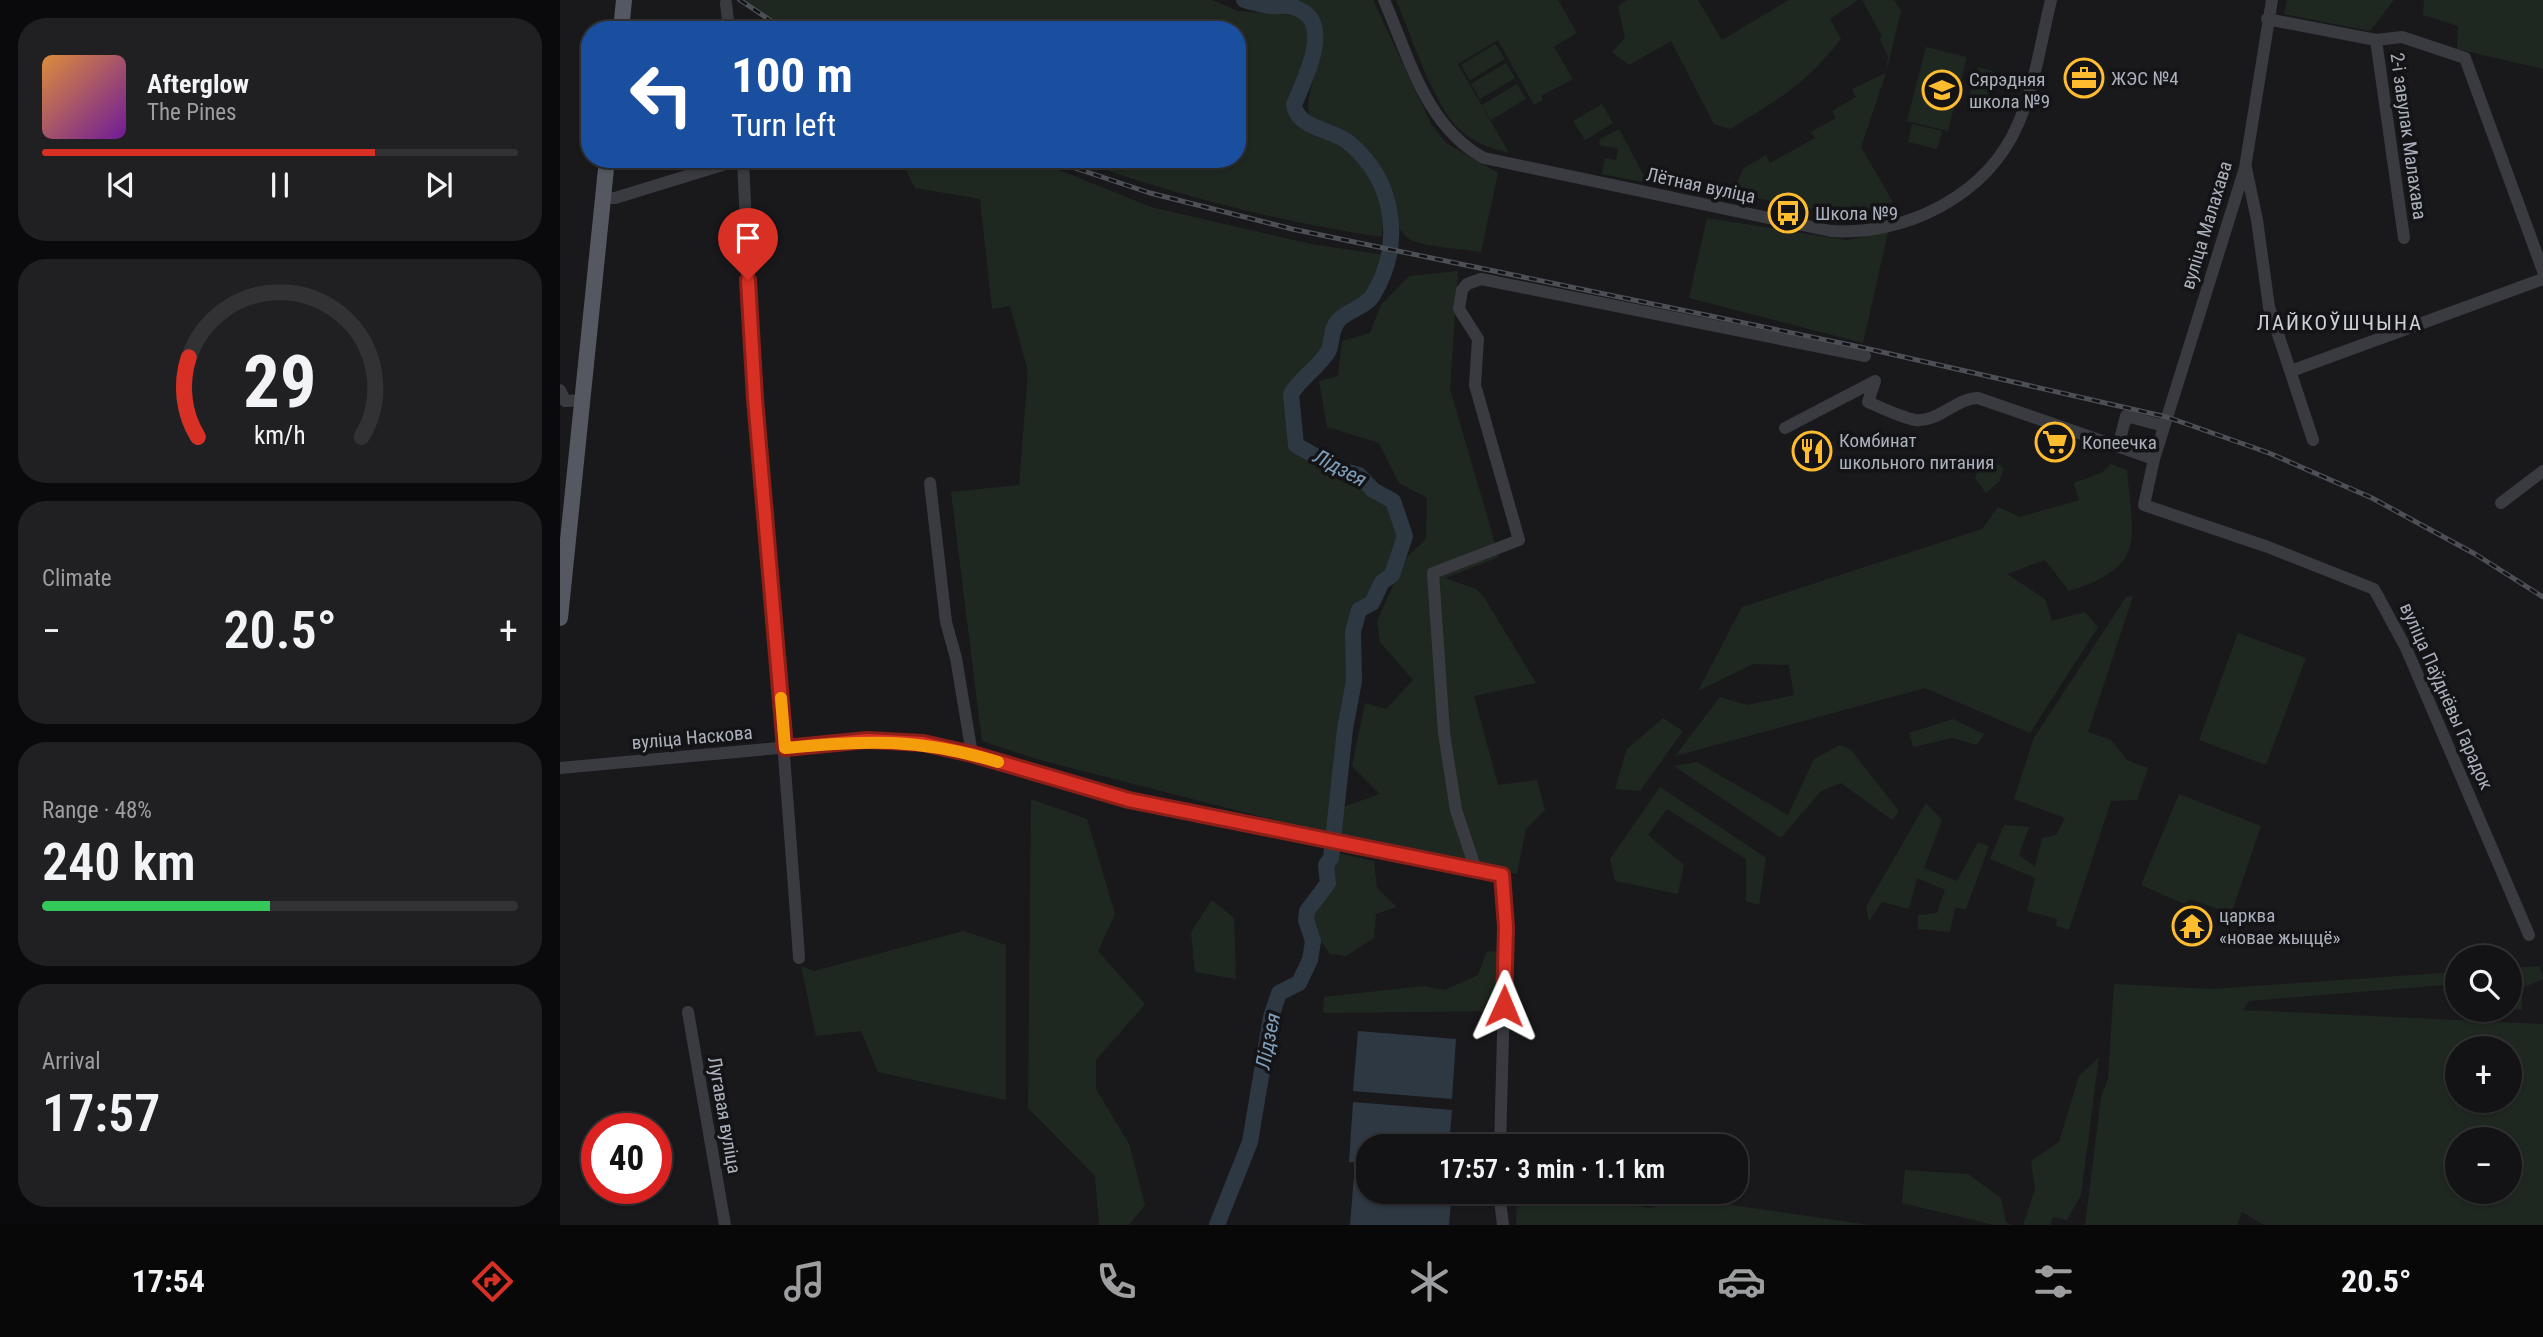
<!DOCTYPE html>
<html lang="en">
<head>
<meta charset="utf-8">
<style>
	body { margin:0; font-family:"Roboto Condensed",sans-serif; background:#202022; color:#f1f3f6; height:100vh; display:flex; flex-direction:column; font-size:26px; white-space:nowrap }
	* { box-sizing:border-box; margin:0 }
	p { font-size:23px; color:#9d9ea0 }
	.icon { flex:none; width:38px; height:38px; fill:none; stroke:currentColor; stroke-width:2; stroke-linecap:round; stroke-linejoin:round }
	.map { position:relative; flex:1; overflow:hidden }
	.drawer { display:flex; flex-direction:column; gap:18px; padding:18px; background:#0a0a0c; width:560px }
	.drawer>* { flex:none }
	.hud { position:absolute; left:21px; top:21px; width:665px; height:147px; border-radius:28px; box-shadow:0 2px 5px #0004,0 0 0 2px #323234; background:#1a4fa0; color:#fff; overflow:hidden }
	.tools { position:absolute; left:1885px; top:945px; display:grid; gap:14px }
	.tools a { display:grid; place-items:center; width:77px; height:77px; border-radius:50%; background:#131315; box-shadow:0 2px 5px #0004,0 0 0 2px #323234; font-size:35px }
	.speed { position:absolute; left:21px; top:1113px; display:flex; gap:14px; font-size:35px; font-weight:700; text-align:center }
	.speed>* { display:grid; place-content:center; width:91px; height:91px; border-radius:50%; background:#131315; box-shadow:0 2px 5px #0004,0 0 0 2px #323234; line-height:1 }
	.speed .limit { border:10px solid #d22; background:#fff; color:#111 }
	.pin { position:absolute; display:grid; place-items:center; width:60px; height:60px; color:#fff; margin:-72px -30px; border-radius:50% 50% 50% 0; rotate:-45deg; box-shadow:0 0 7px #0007 }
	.pin .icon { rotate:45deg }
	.me { position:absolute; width:77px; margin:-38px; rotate:1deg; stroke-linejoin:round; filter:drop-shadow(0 0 5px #0008) }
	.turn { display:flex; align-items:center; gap:24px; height:147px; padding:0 35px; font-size:32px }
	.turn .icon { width:91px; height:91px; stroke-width:2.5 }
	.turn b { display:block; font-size:49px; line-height:60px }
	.big { font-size:52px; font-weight:600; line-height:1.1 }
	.drawer .widget { flex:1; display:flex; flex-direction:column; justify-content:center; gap:10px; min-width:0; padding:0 24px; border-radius:28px; background:#202022 }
	.drawer .dial { align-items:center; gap:0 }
	.dial svg { height:182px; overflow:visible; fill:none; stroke:#323234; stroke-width:7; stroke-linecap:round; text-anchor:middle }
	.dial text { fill:#f1f3f6; stroke:none }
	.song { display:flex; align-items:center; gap:21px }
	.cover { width:84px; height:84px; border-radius:10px; background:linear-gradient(135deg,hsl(30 70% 55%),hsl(280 70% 35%)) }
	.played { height:7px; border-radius:4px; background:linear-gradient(90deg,#d93025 70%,#323234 70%) }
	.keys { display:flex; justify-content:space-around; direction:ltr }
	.heat { display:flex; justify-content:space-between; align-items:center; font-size:38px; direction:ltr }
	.charge { height:10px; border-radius:5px; background:linear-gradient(90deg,#34c759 48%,#323234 0) }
	.trip { position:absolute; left:796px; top:1134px; width:392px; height:70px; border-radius:28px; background:#131315; box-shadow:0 2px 5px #0004,0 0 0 2px #323234; font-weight:600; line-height:70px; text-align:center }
	.menu { display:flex; height:112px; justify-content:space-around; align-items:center; background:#080808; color:#9d9ea0 }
	.menu .icon { width:49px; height:49px }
	.menu .on { color:#d93025 }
	.menu b { font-size:32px; color:#f1f3f6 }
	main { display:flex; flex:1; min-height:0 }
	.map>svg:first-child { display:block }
</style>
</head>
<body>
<main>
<section class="drawer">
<div class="widget">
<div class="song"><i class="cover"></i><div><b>Afterglow</b><p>The Pines</p></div></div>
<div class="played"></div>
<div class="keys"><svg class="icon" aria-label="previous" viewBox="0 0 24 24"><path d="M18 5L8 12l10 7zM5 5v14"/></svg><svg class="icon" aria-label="pause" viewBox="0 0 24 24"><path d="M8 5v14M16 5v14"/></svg><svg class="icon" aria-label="next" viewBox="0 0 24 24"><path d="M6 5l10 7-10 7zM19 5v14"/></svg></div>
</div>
<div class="widget dial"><svg viewBox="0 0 100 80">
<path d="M14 69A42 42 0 1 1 86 69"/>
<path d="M14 69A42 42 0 0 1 10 34" stroke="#d93025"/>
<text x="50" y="56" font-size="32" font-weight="700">29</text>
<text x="50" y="72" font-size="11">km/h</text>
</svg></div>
<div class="widget"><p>Climate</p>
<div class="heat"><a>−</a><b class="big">20.5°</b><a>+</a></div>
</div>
<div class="widget"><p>Range · 48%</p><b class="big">240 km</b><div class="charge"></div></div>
<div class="widget"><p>Arrival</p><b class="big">17:57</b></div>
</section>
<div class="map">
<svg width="1983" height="1225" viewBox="0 0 1983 1225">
	<rect width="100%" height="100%" fill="#19191c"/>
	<!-- green -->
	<path fill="#1f2820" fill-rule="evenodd" d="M183,0h469l26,11 61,5c24,32 1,57 -8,92 23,35 29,20 57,40 25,17 41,61 33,89 -105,-16 -206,-42 -307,-78h163v-129h-445z
		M725,0h88l58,124 15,19 52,30 -17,79c-17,-3 -56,-5 -70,-12 -18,-11 -17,-36 -22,-54 -12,-37 -42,-59 -78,-68 -16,-27 48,-103 -26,-118z
		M836,0h162l19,33 -23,14 19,32 -32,17 2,4 -9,5 -36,-65 -40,24 51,89c-18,-5 -35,-10 -49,-23 -26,-23 -49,-96 -64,-130z
		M1067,0h71l24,40 67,-40h69l-28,19 11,20c-35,45 -63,61 -111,90l-16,-5 -43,-83 -42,24 -17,-13 13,-14 -7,-32z
		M1302,0h32l7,11 -15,62 -25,74 32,55 -40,11 -35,-3 -86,-17 12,-25 22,-13 4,8 45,-25 -4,-6 25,-14 -4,-7 24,-14 -4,-8 34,-16 2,-17 -9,-18 3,-2z
		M1727,0h107l-24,31 -86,-17z
		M1864,0h119v69l-86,-20 1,-23 -35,-11z
		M935,44l10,15 -35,21 -9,-15z
		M1366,47l41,10 -19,74 -41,-10z
		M946,63l9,15 -35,21 -9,-15z
		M1418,67l17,5 -9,32 -17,-5z
		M957,84l9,15 -35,21 -9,-15z
		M1042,104l11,19 -28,17 -12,-19z
		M1352,124l30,7 -5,18 -29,-7z
		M1059,129l29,54 -46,-9 3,-16 11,2 2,-11 -19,-4 1,-6z
		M340,159h132l119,48 160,37 74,11 -14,39 -22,15 -13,14 -7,23 -13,19 -27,27 3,58 50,32 17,4 15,14 16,8c7,22 17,43 0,64 -9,10 -13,14 -17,28l-14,8 -9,21 3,27 -12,74 -4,79 43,-15 -28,-28 13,-63 21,6 27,-29 -33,-38 -3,-21 28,-62 21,-20 1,-41 -28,-15 -20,-40 -52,-16 -8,-46 19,-5 4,-35 28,-8 11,-28 28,-29 49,-5 -8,118 49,168 -54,21 31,11 9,10 51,84 -62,13 24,89 39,-5 8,30 -19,19 -9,45 -185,-39 -296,-76 -54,-18 -31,-249 68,-7 9,-114 -18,-65 -18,3 -12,-110 -65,-11z
		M1147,218l139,22 42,-8 -25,111 -174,-45z
		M1422,459l12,2 10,8 -5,13 -13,11 -11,-15z
		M1551,464l16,6c6,71 20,96 -58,121l-24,-31 -38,14 38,25 7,22 33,-9 13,15 -68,106 -105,-45 -250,68 45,-59 27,8 47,-10 -5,-30 -36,-1 -55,27 44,-84 240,-78 16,-22 22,10 59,-17 -5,-17 27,-10z
		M1573,596l-45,136 23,8 16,20 21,8 -11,32 -26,1 -42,129 -13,-4 1,-7 -30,-8 8,-33 -45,-19 14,-34 25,2 -10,28 16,12 7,-29 14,-3 9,-17 -51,-19 20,-61 92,-141z
		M1678,633l68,25 -40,107 -67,-25z
		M1103,718l20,13 -43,60 -25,-2 12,-40z
		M1393,719l31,15 -7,11 -25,-7 -39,9 -4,-14z
		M1280,745l11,5 48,61 -7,9 -51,-37 -20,8 -40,47 -107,-72 23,-4 91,53 26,-56z
		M1100,787l106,71 -7,47 -13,-4v-42l-79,-50 -19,26 36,30 -6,29 -63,-13 -5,-22z
		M1619,794l82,32 -30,88 -41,-15 -6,5 -43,-19z
		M471,799l56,20 28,95 -17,37 47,53 -49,56v29l33,55 16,61 -16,20h-30l-4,-49 -67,-68z
		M1366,803l16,17 -18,48 33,13 21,-39 11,4 -23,63 -11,-1 -5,24 -32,-3v-14l19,-2 8,-23 -28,-12 -8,31 -27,-7 -13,19 -3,-14z
		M772,852l42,9 3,27 20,19 -21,7 -2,24 -28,18 -16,-2 -24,-34 1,-9 21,-28 -2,-18z
		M652,900l22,18 2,61 -41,-7 -4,-40z
		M403,931l43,14v155l-128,-28 -17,-41 -45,5 -15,-70 13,5z
		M927,951l15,1 -2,59 -177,2 1,-16 100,-11 21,4 33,-15z
		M1980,966l3,13 -21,9v22l-12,-1v-41z
		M1897,972v12l-208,17 -6,9 300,14v201h-279l-22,-13 -5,13h-152l16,-128 7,-18 6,-95 97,5zM1897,1048h53v53h-53zM1897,1139h53v53h-53z
		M1539,1057l-18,138 -14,25 -14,-3 -3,8h-27l12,-35 -4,-29 28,-19 20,-66z
		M1345,1170l63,4 33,24 5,24 5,3h-17l-92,-22z
		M957,1192l134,16 32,-10 3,-6h36l9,13 138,20h-353z"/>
	<!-- water -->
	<path fill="#2e3842" d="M798,1031l98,8 -4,60 -99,-8z
		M793,1102l99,8 -3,36h-81v17l-19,-1z
		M794,1176l14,1v15h84l-3,33h-99z"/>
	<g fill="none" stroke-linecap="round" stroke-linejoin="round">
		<!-- river -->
		<path stroke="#2e3842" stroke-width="16" d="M657,1225l33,-83 21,-125 8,-24 20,-10 11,-23 3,-19 -7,-21 1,-9 21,-28 -2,-18 5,-7 14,-129 9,-48 -1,-49 6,-22 13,-7 10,-21 10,-7 13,-39 -12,-35 -20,-11 -14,-15 -19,-5 -44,-25 -5,-51c10,-17 29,-27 38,-44 4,-10 1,-21 10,-30 9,-10 27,-13 34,-25 31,-51 22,-115 -25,-153 -16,-13 -50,-13 -54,-37 10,-26 43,-85 -1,-98 -7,-2 -15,0 -22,-1 -9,-1 -19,-4 -27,-6"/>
		<!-- minor -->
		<path stroke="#3a3b41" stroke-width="12" d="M824,0c25,57 42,127 100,158l347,73c75,5 157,-36 187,-107 17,-39 23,-83 33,-124
			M1712,0l-27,168 -91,291 -10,46 124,42 106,42 32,59 123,287
			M166,3l3,27
			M1707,19l109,21 26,-3 63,21 78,213
			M1816,40l28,198
			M183,159c11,267 38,532 56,799
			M1686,168l11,52 12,87 44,133
			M43,198h12l127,-39
			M1731,371l252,-92
			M1315,381l-7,21c14,6 32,15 47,18 23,3 41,-22 63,-22l176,61
			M0,390l5,11 17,-1
			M1225,428l90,-47
			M1558,447l8,-31 38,10
			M370,483l16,139 10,36 16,96
			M1941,503l42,-32
			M0,768l307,-28 56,3 49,11 157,46 373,75 4,52 -6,219
			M916,870l-20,-60 -12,-77 -11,-160 86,-33 -44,-155 3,-46 -19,-30 3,-19 5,-6 14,-5 384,77
			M128,1012l37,213
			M939,1192l4,33"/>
		<!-- major -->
		<path stroke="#565861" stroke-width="16" d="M61,30l3,-30
			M0,618l47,-459"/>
		<defs>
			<path id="rail" d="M180,0l45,30
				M488,159l102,34 142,36 568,118 307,70 102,36 103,45 103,56 68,43"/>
		</defs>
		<!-- rail casing -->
		<use href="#rail" stroke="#4d4f57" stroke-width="5"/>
		<!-- rail -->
		<use href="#rail" stroke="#141417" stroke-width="2.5" stroke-dasharray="8" stroke-linecap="butt"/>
	</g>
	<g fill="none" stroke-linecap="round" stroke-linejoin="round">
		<defs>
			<path id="route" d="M188,280l7,119 30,349 82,-8 56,3 49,11 157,46 373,75 4,52 -2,79"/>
		</defs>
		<!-- route casing -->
		<use href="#route" stroke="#8d1f18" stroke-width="18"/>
		<!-- route -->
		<use href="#route" stroke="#d93025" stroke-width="12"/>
		<!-- slow -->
		<path stroke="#f59e0b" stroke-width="12" d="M221,698l4,50c81,-8 134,-10 213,14"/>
	</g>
	<!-- icons -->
	<defs>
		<symbol id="office-ring" viewBox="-11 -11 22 22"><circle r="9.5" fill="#141417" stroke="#ffbc2e" stroke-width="1.5"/><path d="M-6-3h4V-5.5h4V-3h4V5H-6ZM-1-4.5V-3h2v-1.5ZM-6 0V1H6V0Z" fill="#ffbc2e"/></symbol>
		<symbol id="school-ring" viewBox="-11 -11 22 22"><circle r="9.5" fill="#141417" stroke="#ffbc2e" stroke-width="1.5"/><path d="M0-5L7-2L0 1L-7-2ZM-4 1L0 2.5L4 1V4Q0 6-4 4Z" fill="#ffbc2e"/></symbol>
		<symbol id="bus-ring" viewBox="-11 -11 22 22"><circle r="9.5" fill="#141417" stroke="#ffbc2e" stroke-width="1.5"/><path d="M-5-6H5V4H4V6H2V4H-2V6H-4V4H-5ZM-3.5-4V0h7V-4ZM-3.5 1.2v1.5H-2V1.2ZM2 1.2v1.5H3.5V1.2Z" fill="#ffbc2e"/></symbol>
		<symbol id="supermarket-ring" viewBox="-11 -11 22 22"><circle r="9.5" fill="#141417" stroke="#ffbc2e" stroke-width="1.5"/><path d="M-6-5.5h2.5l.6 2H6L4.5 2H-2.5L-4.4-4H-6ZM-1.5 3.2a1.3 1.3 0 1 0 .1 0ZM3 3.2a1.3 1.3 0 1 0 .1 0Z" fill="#ffbc2e"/></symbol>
		<symbol id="restaurant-ring" viewBox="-11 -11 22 22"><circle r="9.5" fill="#141417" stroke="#ffbc2e" stroke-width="1.5"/><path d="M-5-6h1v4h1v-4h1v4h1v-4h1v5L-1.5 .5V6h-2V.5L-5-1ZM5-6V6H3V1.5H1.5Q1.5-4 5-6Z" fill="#ffbc2e"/></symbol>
		<symbol id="temple-ring" viewBox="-11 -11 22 22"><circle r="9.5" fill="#141417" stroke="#ffbc2e" stroke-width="1.5"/><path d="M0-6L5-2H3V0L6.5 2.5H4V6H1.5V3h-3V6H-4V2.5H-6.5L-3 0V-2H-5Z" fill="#ffbc2e"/></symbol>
	</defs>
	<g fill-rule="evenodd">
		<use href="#office-ring" x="1502" y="56" width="44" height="44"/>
		<use href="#school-ring" x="1360" y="68" width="44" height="44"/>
		<use href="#bus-ring" x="1206" y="191" width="44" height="44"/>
		<use href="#supermarket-ring" x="1473" y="420" width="44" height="44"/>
		<use href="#restaurant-ring" x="1230" y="429" width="44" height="44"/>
		<use href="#temple-ring" x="1610" y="904" width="44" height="44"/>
	</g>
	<g text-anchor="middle" stroke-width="7" stroke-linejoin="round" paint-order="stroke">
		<!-- poi labels -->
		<g font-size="19" fill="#abb0bd" stroke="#141417" text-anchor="start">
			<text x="1551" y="85">ЖЭС №4</text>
			<text x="1409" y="86">Сярэдняя<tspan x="1409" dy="22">школа №9</tspan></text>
			<text x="1255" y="220">Школа №9</text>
			<text x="1279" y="447">Комбинат<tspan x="1279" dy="22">школьного питания</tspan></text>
			<text x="1522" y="449">Копеечка</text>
			<text x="1659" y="922">царква<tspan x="1659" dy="22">«новае жыццё»</tspan></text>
		</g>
		<!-- street labels -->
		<g font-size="19" fill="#abb0bd" stroke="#141417">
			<text transform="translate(1849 136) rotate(82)" y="7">2-і завулак Малахава</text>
			<text transform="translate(1141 185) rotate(12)" y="7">Лётная вуліца</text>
			<text transform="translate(1646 225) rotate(-73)" y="7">вуліца Малахава</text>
			<text transform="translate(1887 696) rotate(66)" y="7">вуліца Паўднёвы Гарадок</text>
			<text transform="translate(132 737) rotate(-5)" y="7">вуліца Наскова</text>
			<text transform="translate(165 1115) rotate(80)" y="7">Лугавая вуліца</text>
		</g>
		<!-- neighbourhood labels -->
		<g font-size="21" letter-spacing="2" fill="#cccfd8" stroke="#141417">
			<text x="1780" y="330">ЛАЙКОЎШЧЫНА</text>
		</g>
		<!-- water labels -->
		<g font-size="21" font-style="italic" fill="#7f9eba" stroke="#141417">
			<text transform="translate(780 468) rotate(28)" y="7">Лідзея</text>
			<text transform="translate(708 1041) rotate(-79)" y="7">Лідзея</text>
		</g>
	</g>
</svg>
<div class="tools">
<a><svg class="icon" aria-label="search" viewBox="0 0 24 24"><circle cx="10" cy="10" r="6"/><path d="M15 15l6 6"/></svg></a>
<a>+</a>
<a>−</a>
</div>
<div class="speed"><div class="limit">40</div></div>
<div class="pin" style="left:188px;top:280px;background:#d93025"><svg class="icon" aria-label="arrive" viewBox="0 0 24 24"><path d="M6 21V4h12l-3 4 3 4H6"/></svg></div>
<svg class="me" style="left:944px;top:1006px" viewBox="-20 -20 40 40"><path d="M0-17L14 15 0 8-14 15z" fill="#d93025" stroke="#fff" stroke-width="4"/></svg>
<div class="trip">17:57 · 3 min · 1.1 km</div>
<div class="hud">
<div class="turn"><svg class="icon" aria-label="left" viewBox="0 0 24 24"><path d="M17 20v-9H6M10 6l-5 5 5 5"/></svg><div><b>100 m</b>Turn left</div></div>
</div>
</div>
</main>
<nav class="menu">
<b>17:54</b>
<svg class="icon on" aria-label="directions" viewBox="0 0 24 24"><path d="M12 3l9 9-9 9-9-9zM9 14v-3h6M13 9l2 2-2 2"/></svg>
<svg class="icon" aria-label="music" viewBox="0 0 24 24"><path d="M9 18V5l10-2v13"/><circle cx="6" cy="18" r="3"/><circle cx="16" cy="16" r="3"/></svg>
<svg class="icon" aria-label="phone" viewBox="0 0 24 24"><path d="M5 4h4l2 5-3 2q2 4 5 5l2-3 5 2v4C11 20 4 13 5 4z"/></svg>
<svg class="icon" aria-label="climate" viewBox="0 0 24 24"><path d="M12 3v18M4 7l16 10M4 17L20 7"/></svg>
<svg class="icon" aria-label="car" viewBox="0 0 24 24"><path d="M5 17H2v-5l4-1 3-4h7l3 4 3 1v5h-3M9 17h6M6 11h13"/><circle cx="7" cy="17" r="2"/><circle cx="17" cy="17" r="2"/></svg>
<svg class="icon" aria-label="filters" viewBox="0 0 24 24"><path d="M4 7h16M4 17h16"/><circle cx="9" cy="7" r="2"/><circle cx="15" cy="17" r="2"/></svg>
<b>20.5°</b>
</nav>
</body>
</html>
